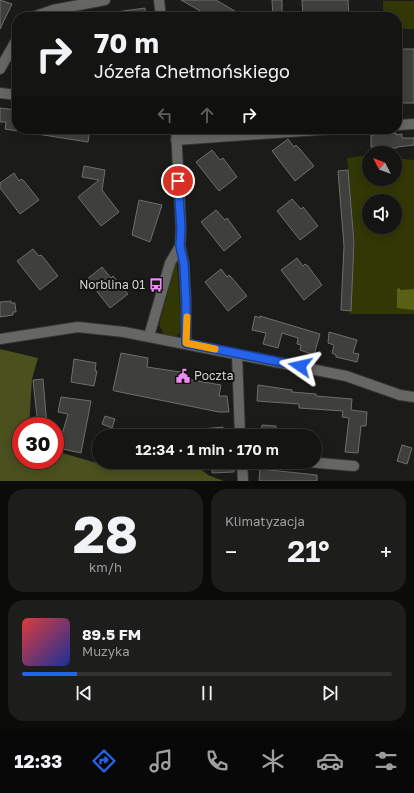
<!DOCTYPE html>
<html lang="pl">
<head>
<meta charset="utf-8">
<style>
	body { margin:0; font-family:"Golos Text",sans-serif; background:#1d1d1c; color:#f1f3f6; height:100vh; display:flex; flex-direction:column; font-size:15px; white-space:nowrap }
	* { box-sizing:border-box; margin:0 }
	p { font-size:13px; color:#9d9ea0 }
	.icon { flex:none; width:22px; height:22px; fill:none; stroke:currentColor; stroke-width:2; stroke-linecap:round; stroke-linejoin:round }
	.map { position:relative; height:481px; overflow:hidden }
	.sheet { display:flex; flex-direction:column; gap:8px; padding:8px; background:#0b0b0a; flex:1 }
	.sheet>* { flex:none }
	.top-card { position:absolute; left:12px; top:12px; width:390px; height:122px; border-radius:16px; box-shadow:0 2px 10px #0003,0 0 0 1px #333; background:#141413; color:#f1f3f6; overflow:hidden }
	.needle { width:26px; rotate:312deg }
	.tools { position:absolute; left:362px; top:146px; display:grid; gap:8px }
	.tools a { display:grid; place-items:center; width:40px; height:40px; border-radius:50%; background:#141413; box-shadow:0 2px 10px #0003,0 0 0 1px #333; font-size:20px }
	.speed { position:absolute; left:12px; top:417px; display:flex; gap:8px; font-size:20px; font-weight:700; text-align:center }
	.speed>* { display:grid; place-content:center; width:52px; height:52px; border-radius:50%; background:#141413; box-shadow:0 2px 10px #0003,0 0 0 1px #333; line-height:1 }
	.speed .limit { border:6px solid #d22; background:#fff; color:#111 }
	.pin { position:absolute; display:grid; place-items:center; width:34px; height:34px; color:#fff; margin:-17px; border:2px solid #fff; border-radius:50%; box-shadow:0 1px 4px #0007 }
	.me { position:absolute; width:44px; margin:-22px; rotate:281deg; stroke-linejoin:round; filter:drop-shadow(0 0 3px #0008) }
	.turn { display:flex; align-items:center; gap:14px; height:84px; padding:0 16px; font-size:18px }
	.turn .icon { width:52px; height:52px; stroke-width:2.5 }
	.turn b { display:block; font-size:28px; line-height:34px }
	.lanes { display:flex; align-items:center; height:38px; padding:0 16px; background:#0003; justify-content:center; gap:20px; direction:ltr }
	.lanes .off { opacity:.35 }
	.big { font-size:30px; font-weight:600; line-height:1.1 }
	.sheet .card { flex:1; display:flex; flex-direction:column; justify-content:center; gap:6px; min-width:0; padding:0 14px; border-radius:16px; background:#1d1d1c }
	.sheet .dial { align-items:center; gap:0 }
	.dial b { font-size:52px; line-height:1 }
	.song { display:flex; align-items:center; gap:12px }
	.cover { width:48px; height:48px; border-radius:6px; background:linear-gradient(135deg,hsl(0 70% 55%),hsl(230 70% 35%)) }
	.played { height:4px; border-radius:2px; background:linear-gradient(90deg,#2563eb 15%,#333 15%) }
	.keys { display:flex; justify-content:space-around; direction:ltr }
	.heat { display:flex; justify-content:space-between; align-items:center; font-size:22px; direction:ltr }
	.sheet .tiles { flex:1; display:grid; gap:8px; grid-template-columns:1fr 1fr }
	.card:last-child { grid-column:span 2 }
	.trip { position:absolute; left:92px; top:429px; width:230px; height:40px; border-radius:20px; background:#141413; box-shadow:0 2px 10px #0003,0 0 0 1px #333; font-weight:600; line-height:40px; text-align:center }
	.menu { display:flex; height:64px; justify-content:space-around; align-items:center; background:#080808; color:#9d9ea0 }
	.menu .icon { width:28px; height:28px }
	.menu .current { color:#2563eb }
	.menu b { font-size:18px; color:#f1f3f6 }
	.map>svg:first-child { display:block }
</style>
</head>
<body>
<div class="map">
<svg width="414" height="481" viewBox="0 0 414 481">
	<rect width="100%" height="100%" fill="#1b1b19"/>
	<!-- green -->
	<path fill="#323706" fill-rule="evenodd" d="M383,1h31v28h-17v-12h-14z
		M369,155v24h26v-21l19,2v154h-64l5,-71 -8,-85zM369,201h26v26h-26z
		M175,264h2l4,59v8l-5,6 -12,-3 -5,-9z"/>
	<!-- forest -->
	<path fill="#4a501e" d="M0,349l38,9 -6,21 -3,47h-8v34h34v-9l42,12 1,-18 1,17h93l16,13 16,6h-224z"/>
	<!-- water -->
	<path fill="#596115" d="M400,288v2l14,-1v21l-17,-2v-19z"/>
	<!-- building -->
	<path fill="#3f403d" stroke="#6e6f6c" d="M0,0l12,4 -12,25z
		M181,0h35l29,17h-34z
		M272,0h10v17h-9z
		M302,0h46l1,17h-46z
		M145,8l1,9h-30v-5z
		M397,49h17v54h-17z
		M0,108l17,2v21l-12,-2 1,-7h-6z
		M38,129h52l-2,13 -51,-8z
		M396,133v2l6,-1v4h12v7l-17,2v1l-26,-1v-12z
		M288,139l6,8 2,-2 3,3 15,18 -19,15 -23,-30z
		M212,150l8,10 3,-2 14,19 -18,14 -23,-29z
		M84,166l21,4 -3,20 17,22 -18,14 -23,-29 21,-17 -17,-3z
		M348,170l6,72 -3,69 -10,-1 3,-64 -6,-75z
		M14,173l5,8 2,-2 3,2 15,19 -19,14 -20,-26v-5z
		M292,199l9,10 2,-2 15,19 -18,14 -23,-29z
		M139,200l23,5 -12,37 -18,-7z
		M216,210l9,10 2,-2 14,19 -17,14 -23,-29z
		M33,249l6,7 2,-1 2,2 15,19 -18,14 -23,-29z
		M297,258l6,8 2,-2 3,2 14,19 -18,15 -23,-30z
		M102,267l9,11 2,-2 15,18 -18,14 -23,-29z
		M221,269l6,8 2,-2 3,3 15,18 -19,15 -23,-29z
		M11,301v2h4l1,9h-3v3l-13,2v-15z
		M255,316l5,2v-2l60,18 -6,21 -14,-5 1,-5 -4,-1 1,-6 -16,-5 -4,15 -15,-4 3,-11 -14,-3z
		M329,332l28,8 -4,13 6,1 -2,8 -21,-5v-2l-4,-2 2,-8 -6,-2z
		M121,353l27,5 -1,9 40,6 -1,6 35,6 -2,11h8l2,16h-10l-104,-21 -2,-1z
		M74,359l22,4 -1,8h2l-3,15 -23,-4z
		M43,379l4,47h-9l-5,-46z
		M258,385l34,5v2l24,2v2l36,3 -1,11 16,2 -1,14h-5l-3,27 -13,-1 4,-34 -7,-1 1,-6 -44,-3v-4l-42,-3z
		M61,397l30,4 -10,52 -23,-5 10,-34 -10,-2z
		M105,416l10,3 -3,9 -10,-4z
		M262,425l14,1v10h-15z
		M223,427l1,9h-33v-6z
		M402,445l10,3 -5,16 -10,-3z
		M212,462h21l1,10 -22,1z
		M260,469l57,6v6h-58z"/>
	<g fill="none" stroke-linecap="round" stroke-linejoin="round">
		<defs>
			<path id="minor" d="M159,0l2,17
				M33,17l20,-7 52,-10
				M0,69l17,-30
				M0,93l17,2
				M397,125l17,-1
				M176,129l5,100 -1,17 4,18 2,39v40
				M176,140l156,-11
				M149,336l21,-73 10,-17
				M0,339l78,-12 46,5 222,44 54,19 14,2
				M237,354l3,82
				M242,462l1,19
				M308,462l46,4"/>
		</defs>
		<!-- minor casing -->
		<use href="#minor" stroke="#353533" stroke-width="12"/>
		<!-- minor -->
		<use href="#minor" stroke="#666665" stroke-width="10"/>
	</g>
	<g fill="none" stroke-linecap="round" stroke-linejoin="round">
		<defs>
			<path id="route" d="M178,181l3,48 -1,17 4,18 2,39v40l114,23"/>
		</defs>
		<!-- route casing -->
		<use href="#route" stroke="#184099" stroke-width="10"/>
		<!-- route -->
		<use href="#route" stroke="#2563eb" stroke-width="7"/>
		<!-- slow -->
		<path stroke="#f59e0b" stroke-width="7" d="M187,317l-1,26 29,6"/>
	</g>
	<!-- icons -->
	<defs>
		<symbol id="bus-bare" viewBox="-9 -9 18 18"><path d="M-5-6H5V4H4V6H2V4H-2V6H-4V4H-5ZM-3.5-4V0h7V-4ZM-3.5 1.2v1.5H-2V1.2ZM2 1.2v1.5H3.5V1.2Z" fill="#f08bf5" stroke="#121210" stroke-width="2.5" paint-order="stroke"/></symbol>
		<symbol id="civic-bare" viewBox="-9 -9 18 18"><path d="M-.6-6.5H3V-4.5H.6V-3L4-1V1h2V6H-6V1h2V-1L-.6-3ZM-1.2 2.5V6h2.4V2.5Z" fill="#f08bf5" stroke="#121210" stroke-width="2.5" paint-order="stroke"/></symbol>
	</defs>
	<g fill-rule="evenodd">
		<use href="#bus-bare" x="146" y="275" width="20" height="20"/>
		<use href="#civic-bare" x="173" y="366" width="20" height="20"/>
	</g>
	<g text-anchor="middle" stroke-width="4" stroke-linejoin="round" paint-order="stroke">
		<!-- poi labels -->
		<g font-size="12" fill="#d2d2d0" stroke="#121210" text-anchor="end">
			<text x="145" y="289">Norblina 01</text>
			<text x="194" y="380" text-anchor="start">Poczta</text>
		</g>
	</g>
</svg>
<div class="tools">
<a><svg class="needle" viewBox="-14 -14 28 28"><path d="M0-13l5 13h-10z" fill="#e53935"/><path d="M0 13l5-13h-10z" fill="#9d9ea0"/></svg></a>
<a><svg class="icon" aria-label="sound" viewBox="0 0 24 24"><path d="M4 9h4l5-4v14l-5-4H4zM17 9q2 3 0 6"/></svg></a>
</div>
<div class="speed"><div class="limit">30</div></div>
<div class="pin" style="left:178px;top:181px;background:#d93025"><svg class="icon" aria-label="arrive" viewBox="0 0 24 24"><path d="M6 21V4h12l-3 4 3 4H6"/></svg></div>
<svg class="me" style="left:300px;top:366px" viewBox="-20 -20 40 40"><path d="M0-17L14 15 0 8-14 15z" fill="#2563eb" stroke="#fff" stroke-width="4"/></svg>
<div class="trip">12:34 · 1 min · 170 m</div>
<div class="top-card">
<div class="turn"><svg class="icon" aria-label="right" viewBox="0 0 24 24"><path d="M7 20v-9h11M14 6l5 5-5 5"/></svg><div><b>70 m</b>Józefa Chełmońskiego</div></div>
<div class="lanes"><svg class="icon off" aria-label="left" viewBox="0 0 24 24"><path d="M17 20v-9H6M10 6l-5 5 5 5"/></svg><svg class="icon off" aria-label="ahead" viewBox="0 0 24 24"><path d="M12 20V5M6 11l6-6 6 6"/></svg><svg class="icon" aria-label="right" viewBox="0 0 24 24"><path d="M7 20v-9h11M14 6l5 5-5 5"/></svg></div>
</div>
</div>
<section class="sheet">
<div class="tiles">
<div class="card dial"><b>28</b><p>km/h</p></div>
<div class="card"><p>Klimatyzacja</p>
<div class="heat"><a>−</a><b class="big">21°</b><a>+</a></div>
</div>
<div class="card">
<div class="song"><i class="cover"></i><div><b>89.5 FM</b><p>Muzyka</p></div></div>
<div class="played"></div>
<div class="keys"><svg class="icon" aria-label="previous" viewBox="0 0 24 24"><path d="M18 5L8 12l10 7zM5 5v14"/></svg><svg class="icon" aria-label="pause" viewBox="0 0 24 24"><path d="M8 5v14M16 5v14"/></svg><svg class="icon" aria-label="next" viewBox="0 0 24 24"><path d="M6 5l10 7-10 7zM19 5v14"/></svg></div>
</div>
</div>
</section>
<nav class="menu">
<b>12:33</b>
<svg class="icon current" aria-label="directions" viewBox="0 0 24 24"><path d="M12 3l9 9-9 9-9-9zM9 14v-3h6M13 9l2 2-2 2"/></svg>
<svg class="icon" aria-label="music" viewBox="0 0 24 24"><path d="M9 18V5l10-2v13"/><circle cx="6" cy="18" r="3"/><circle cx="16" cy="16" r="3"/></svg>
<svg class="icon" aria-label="phone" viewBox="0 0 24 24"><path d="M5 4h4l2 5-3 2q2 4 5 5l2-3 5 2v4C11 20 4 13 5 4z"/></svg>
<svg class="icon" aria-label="climate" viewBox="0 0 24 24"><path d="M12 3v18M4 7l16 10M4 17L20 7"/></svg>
<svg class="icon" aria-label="car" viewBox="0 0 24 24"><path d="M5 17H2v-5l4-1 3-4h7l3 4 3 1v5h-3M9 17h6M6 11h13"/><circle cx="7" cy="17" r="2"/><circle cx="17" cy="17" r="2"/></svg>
<svg class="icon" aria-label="filters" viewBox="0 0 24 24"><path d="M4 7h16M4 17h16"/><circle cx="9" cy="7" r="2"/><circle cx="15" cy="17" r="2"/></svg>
</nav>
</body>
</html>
